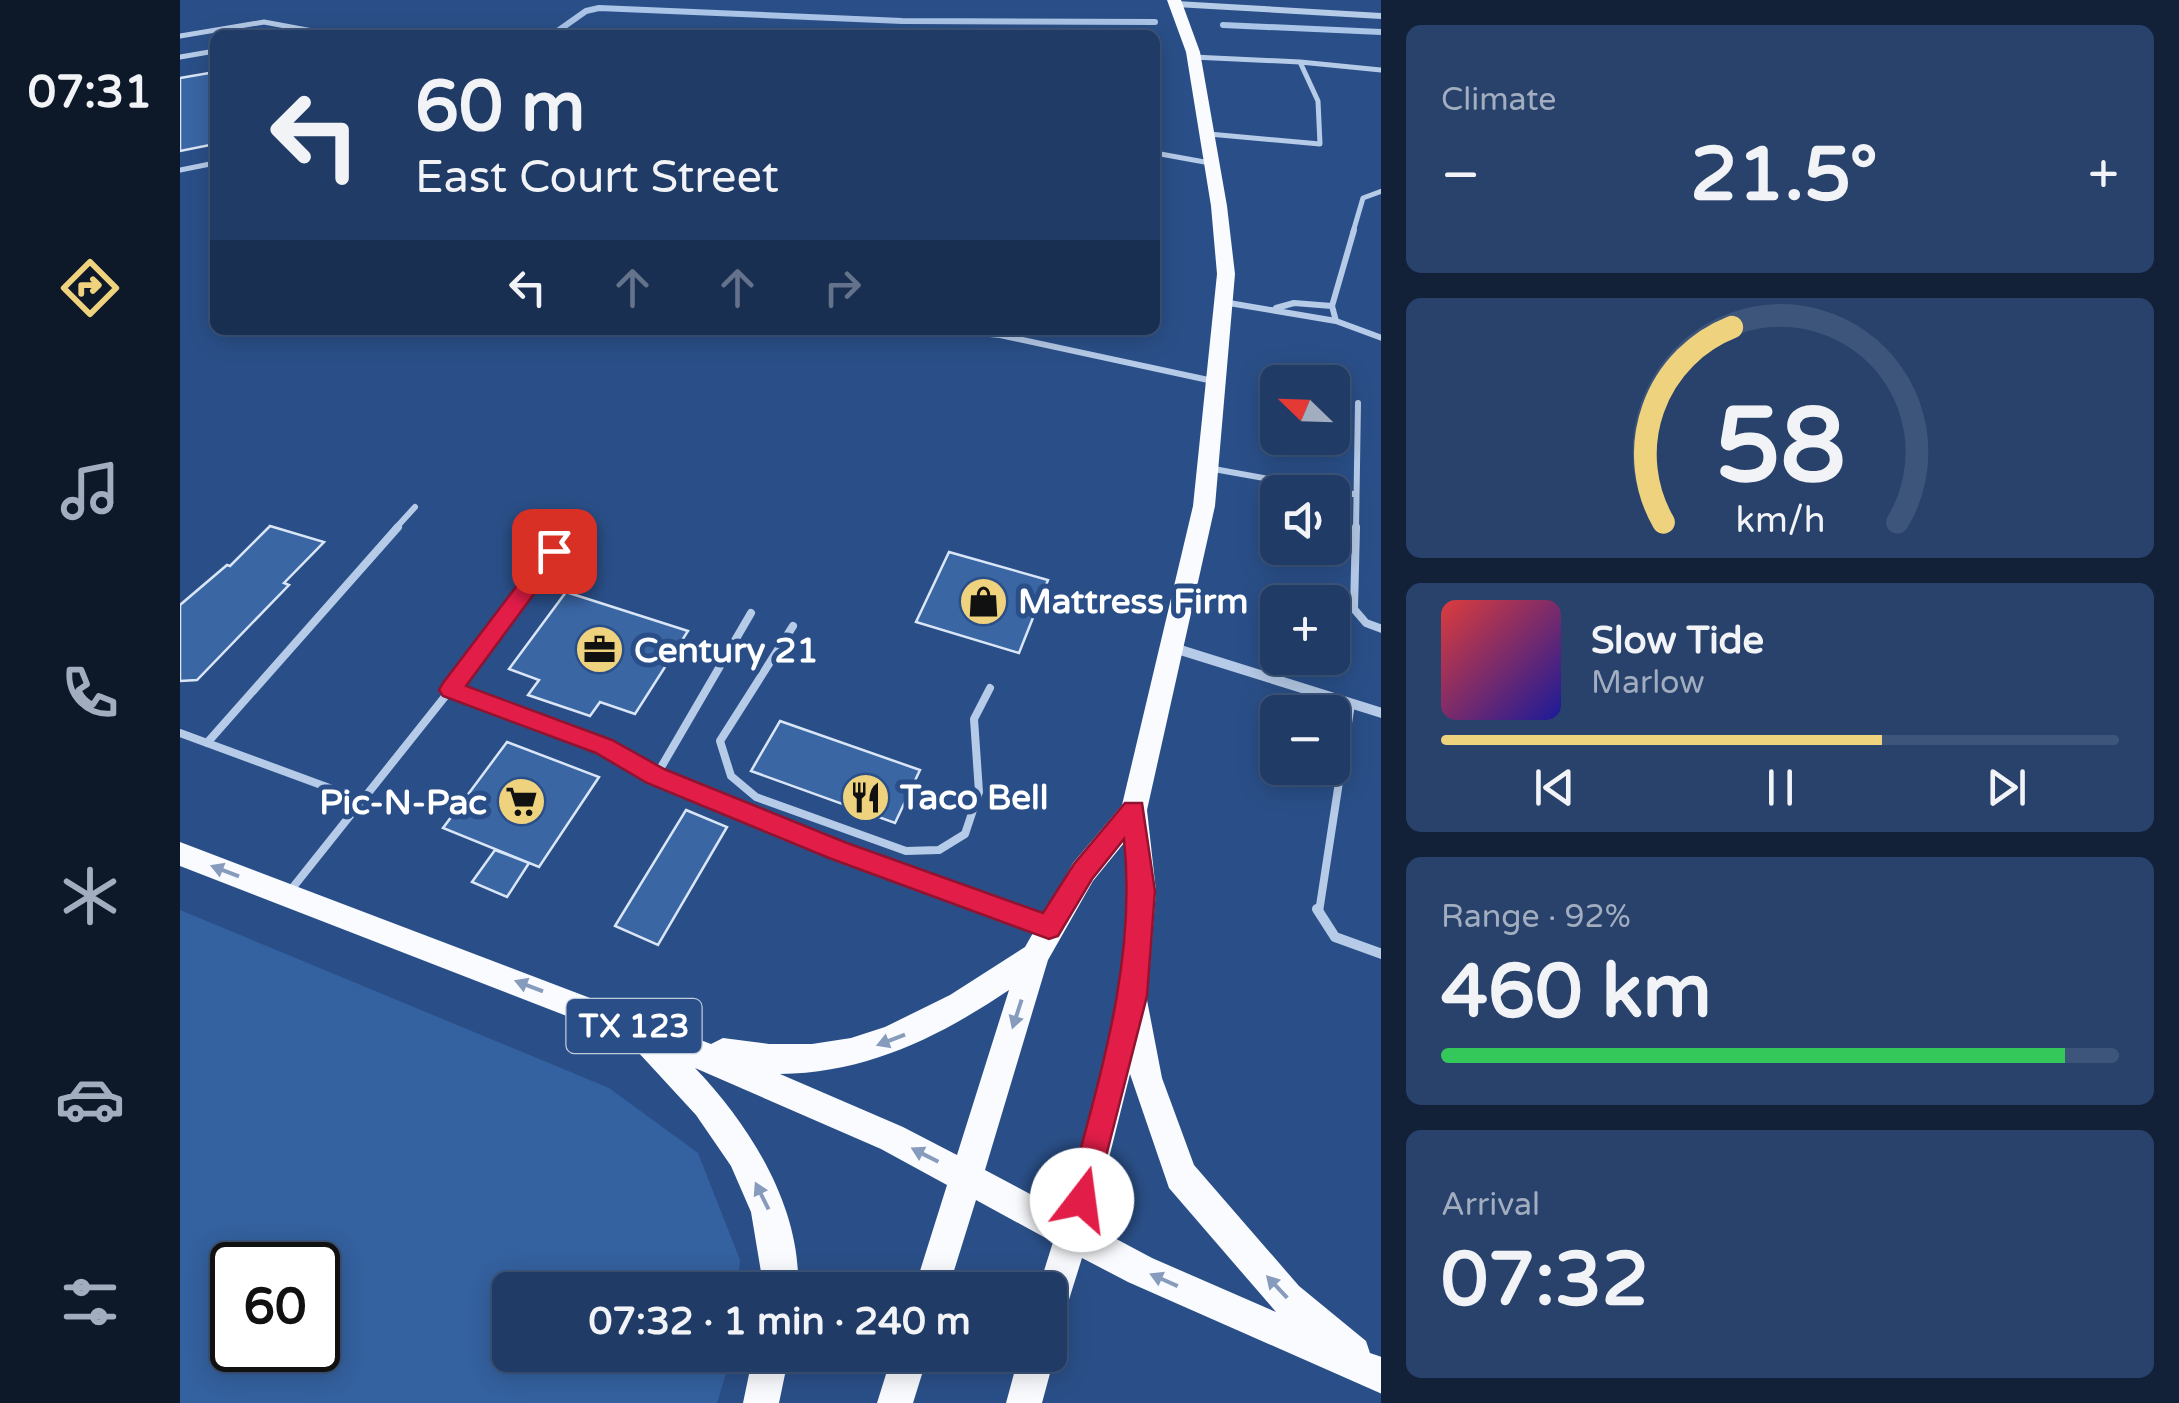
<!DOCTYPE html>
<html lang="en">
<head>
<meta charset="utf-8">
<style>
	body { margin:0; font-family:"Varela Round",sans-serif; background:#28426c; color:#f1f3f6; height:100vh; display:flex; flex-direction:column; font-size:38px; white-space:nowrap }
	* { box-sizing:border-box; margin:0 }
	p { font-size:32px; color:#a2adbf }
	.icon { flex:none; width:55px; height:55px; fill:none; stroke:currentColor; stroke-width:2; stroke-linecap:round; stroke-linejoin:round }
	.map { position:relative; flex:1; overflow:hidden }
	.sheet { display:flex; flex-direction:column; gap:25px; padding:25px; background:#122038; width:798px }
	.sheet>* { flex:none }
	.hud { position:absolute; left:30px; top:30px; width:950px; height:305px; border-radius:15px; box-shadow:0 5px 25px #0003,0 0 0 2px #3d557a; background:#203b66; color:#f1f3f6; overflow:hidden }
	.needle { width:65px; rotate:293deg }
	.fabs { position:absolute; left:1080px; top:365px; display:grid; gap:20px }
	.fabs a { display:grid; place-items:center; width:90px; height:90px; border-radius:15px; background:#203b66; box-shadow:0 5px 25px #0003,0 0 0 2px #3d557a; font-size:50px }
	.speed { position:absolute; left:30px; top:1242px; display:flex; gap:20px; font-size:50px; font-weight:700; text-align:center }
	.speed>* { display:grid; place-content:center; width:130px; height:130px; border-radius:50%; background:#203b66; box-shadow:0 5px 25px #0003,0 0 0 2px #3d557a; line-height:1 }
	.speed .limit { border:5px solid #111; border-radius:15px; background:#fff; color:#111 }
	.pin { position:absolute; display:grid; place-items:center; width:85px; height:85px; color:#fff; margin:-42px; border-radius:20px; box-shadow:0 5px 15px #0006 }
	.me { position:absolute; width:110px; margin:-55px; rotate:15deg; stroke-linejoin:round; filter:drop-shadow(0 0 8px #0008) }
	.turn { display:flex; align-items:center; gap:35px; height:210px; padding:0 40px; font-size:45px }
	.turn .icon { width:130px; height:130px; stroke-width:2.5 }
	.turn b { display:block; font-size:70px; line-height:85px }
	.lanes { display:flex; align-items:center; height:95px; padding:0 40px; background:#0003; justify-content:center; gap:50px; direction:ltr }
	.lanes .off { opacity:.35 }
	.big { font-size:75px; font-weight:700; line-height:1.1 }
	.sheet .card { flex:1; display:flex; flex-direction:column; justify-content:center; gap:15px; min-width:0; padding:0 35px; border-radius:15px; background:#28426c }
	.sheet .dial { align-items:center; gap:0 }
	.dial svg { height:260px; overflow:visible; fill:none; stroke:#3d557a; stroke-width:7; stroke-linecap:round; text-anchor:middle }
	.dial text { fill:#f1f3f6; stroke:none }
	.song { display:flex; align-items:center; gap:30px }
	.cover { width:120px; height:120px; border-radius:15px; background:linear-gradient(135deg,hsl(0 70% 55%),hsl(240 70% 35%)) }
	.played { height:10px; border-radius:5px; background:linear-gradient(90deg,#efd27e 65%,#3d557a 65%) }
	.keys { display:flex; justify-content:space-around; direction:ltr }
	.heat { display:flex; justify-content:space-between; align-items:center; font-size:55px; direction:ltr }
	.charge { height:15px; border-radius:8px; background:linear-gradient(90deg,#34c759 92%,#3d557a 0) }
	.trip { position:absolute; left:312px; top:1272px; width:575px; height:100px; border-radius:15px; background:#203b66; box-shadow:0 5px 25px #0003,0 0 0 2px #3d557a; font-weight:700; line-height:100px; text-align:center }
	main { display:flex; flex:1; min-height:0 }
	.tabs { display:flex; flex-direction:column; width:180px; justify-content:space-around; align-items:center; background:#0d1829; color:#a2adbf }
	.tabs .icon { width:70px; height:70px }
	.tabs .on { color:#efd27e }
	.tabs b { font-size:45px; color:#f1f3f6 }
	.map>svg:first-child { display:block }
</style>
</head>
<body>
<main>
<nav class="tabs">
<b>07:31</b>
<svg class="icon on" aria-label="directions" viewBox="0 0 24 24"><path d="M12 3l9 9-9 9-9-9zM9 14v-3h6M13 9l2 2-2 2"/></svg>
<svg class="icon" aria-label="music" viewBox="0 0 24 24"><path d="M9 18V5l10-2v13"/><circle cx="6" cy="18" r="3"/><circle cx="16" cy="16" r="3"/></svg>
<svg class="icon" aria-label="phone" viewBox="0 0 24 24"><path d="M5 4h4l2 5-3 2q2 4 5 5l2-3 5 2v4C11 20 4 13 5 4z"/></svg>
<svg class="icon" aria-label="climate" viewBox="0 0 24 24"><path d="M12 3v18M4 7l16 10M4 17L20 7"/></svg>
<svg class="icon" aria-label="car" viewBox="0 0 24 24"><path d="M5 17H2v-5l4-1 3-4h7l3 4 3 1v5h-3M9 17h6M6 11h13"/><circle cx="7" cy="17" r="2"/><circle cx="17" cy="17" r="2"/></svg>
<svg class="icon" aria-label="filters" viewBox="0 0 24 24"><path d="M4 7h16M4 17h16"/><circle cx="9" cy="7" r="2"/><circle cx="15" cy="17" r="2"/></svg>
</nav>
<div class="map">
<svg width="1202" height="1403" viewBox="0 0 1202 1403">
	<rect width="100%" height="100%" fill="#2a4f88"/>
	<!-- green -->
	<path fill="#34619f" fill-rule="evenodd" d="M0,910l429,178 89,65 42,107 -3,30h-227v65h222l-15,48h-537zM52,1265h86v85h-86z"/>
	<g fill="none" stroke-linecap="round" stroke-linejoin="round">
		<!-- stream -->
		<path stroke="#abc5e8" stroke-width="6" d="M1043,25l159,7
			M372,35l34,-24 13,-3 303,13 253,1"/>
	</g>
	<!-- building -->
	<path fill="#3a66a4" stroke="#dae6f7" stroke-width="2.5" d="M35,72v72l-35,7v-73z
		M90,526l54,16 -40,41 5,2 -92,95 -17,1v-76l47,-40 3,1z
		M769,552l99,28 -29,73 -103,-31z
		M386,592l122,39 -53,83 -35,-12 -10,14 -62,-21 11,-15 -30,-11z
		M600,721l140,49 -25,53 -144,-52z
		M327,742l92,35 -60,90 -96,-39z
		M506,810l41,17 -69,118 -43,-19z
		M315,850l34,13 -22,34 -35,-15z"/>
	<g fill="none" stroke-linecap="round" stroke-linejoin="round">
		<!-- lane-far3 -->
		<path stroke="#b6cbe8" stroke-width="5" d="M0,36l84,-14 70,13
			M0,57l35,-6
			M1013,57l107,5 18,39 2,43 -111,-10
			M1120,62l82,8
			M975,153l55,10
			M0,170l35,-7
			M1173,232l10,-34 19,-7"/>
		<!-- lane-far2 -->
		<path stroke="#b6cbe8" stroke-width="6" d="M1174,230l-22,76 4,15 46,17
			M1043,302l113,19
			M1096,308l18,-5 38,3
			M767,330l53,5 213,46
			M1028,468l145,26
			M215,529l20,-22
			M1176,529l2,-126"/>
		<!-- lane-far1 -->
		<path stroke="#b6cbe8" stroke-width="8" d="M1176,527l-2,82 12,14 16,6
			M613,626l-73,115 11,35 25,21 150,54 33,-1 26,-16 14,-42 -5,-73 16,-31
			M271,689l153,58 52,29 182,75 168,61
			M0,733l182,67
			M27,743l191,-216
			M476,776l95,-163
			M110,891l161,-202 103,-138
			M1139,912l32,-208"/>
		<!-- lane -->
		<path stroke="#b6cbe8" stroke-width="10" d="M819,909l46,17
			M1137,909l18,28 47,17"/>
		<!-- street-far1 -->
		<path stroke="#b6cbe8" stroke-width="6" d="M996,4l206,12"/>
		<!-- street -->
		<path stroke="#b6cbe8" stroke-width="10" d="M994,648l208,65"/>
		<!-- primary -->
		<path fill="#f9fbfe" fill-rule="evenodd" d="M987,0h14l19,52 27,154 8,68 -20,232 -68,304 9,81 -9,109 15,78 32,87 105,121 67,55 4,12 12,4v37l-254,-112 -46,-24 -20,64 -12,6v-38h-12l15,-48 -77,-42 -28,90h-34l33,-105 -66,-36 -186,-81c55,57 107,140 103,222h-34l-13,-78 -20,-46 -35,-51 -70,-76 -446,-173v-24l531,202 12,-6 46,6h43l39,-6 34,-11 65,-32 75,-48 48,-84 49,-58 71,-299 24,-232 -6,-68 -25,-154zM944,843c11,124 -26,249 -62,368l-77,-41 63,-210 45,-79zM829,990l-52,165 -54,-28 -123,-53c87,-1 159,-37 229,-84zM950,1074l39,114 107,124 -124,-54 -60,-32z
			M870,1343l5,12 -13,48h-36l13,-48h31z
			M573,1355h36l-10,48h-36z
			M712,1355h36l-15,48h-36z"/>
	</g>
	<!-- one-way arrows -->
	<defs><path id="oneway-solid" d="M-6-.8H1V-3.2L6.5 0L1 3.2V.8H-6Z" transform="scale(2.5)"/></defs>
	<g fill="#879cbd">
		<use href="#oneway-solid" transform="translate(45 871) rotate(-159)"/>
		<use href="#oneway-solid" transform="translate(349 986) rotate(-159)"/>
		<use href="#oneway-solid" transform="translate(837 1014) rotate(108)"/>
		<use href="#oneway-solid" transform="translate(711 1040) rotate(159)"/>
		<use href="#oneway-solid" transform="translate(745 1155) rotate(-153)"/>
		<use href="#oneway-solid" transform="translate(582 1196) rotate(-116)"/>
		<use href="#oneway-solid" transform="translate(984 1280) rotate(-156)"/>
		<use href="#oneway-solid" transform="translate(1097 1287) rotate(-133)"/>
	</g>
	<!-- route -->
	<path fill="#e11d48" stroke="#92132f" stroke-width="2.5" d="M374,544l11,7 -3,5 -96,130 146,54 52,29 183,74 196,70 31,-49 51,-61h17l13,88 -8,105 -55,215 -10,5 -11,-5 -4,-11c31,-119 70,-236 57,-361l-32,40 -34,57 -9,3 -220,-81 -182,-75 -51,-30 -153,-57 -4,-6 4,-7 104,-137z"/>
	<!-- icons -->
	<defs>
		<symbol id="shop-disc" viewBox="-11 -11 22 22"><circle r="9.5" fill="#efd27e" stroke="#2a4f88"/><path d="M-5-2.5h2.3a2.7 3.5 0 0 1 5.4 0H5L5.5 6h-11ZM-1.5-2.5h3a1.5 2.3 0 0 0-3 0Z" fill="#111"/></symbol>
		<symbol id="office-disc" viewBox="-11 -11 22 22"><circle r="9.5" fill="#efd27e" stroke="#2a4f88"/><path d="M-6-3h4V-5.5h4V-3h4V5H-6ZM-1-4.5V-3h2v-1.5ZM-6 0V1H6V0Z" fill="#111"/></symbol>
		<symbol id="restaurant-disc" viewBox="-11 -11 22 22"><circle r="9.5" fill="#efd27e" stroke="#2a4f88"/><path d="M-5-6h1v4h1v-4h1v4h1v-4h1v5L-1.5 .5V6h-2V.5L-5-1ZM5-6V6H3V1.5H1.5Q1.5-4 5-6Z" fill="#111"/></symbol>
		<symbol id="supermarket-disc" viewBox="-11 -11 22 22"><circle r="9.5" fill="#efd27e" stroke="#2a4f88"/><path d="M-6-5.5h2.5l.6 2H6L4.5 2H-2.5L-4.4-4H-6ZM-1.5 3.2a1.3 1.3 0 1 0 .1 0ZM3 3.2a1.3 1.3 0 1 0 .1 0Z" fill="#111"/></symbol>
	</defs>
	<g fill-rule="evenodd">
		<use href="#shop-disc" x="776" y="574" width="55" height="55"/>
		<use href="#office-disc" x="392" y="622" width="55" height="55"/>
		<use href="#restaurant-disc" x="658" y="770" width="55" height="55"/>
		<use href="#supermarket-disc" x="314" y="774" width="55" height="55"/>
	</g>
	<g text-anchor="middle" stroke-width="10" stroke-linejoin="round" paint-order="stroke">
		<!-- shield labels -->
		<rect fill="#2a4f88" stroke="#bfcadb" stroke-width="2.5" x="386.5" y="999" width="135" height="54" rx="8"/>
		<g font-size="32" font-weight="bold" fill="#fff">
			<text x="454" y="1037">TX 123</text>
		</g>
		<!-- poi labels -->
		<g font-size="35" font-weight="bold" fill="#fff" stroke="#2a4f88" text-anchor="start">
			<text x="838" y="613">Mattress Firm</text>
			<text x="454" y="662">Century 21</text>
			<text x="720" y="809">Taco Bell</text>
			<text x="307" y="814" text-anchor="end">Pic-N-Pac</text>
		</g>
	</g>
</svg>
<div class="fabs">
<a><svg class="needle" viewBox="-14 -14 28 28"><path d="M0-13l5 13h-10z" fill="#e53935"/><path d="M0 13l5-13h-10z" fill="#a2adbf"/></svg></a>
<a><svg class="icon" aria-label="sound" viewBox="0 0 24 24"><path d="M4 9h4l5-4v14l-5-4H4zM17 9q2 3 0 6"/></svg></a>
<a>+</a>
<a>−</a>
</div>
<div class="speed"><div class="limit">60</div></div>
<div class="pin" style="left:374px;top:551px;background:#d93025"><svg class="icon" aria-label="arrive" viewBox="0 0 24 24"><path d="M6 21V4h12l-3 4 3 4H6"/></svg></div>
<svg class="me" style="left:902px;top:1200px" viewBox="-20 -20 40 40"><circle r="19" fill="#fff"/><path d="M0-13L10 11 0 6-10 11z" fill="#e11d48"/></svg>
<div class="trip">07:32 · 1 min · 240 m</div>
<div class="hud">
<div class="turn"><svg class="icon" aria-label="left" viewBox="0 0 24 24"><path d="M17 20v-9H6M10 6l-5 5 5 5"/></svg><div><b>60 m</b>East Court Street</div></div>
<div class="lanes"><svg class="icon" aria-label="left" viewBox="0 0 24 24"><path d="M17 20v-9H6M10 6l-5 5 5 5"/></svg><svg class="icon off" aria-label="ahead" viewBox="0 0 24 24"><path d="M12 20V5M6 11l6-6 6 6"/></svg><svg class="icon off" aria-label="ahead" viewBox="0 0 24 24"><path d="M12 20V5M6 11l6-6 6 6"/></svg><svg class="icon off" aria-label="right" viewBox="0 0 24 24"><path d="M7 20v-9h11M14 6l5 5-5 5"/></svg></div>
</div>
</div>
<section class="sheet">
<div class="card"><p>Climate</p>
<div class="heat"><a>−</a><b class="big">21.5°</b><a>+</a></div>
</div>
<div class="card dial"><svg viewBox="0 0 100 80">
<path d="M14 69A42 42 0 1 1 86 69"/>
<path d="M14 69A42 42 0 0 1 35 9" stroke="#efd27e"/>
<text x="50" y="56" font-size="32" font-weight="700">58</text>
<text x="50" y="72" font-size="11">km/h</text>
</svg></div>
<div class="card">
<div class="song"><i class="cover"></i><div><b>Slow Tide</b><p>Marlow</p></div></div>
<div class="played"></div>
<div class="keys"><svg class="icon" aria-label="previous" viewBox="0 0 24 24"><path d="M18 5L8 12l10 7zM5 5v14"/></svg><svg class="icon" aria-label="pause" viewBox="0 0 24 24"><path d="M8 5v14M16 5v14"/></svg><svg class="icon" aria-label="next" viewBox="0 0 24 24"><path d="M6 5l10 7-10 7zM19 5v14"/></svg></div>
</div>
<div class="card"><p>Range · 92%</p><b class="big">460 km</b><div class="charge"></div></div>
<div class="card"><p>Arrival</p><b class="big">07:32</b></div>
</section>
</main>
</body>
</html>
